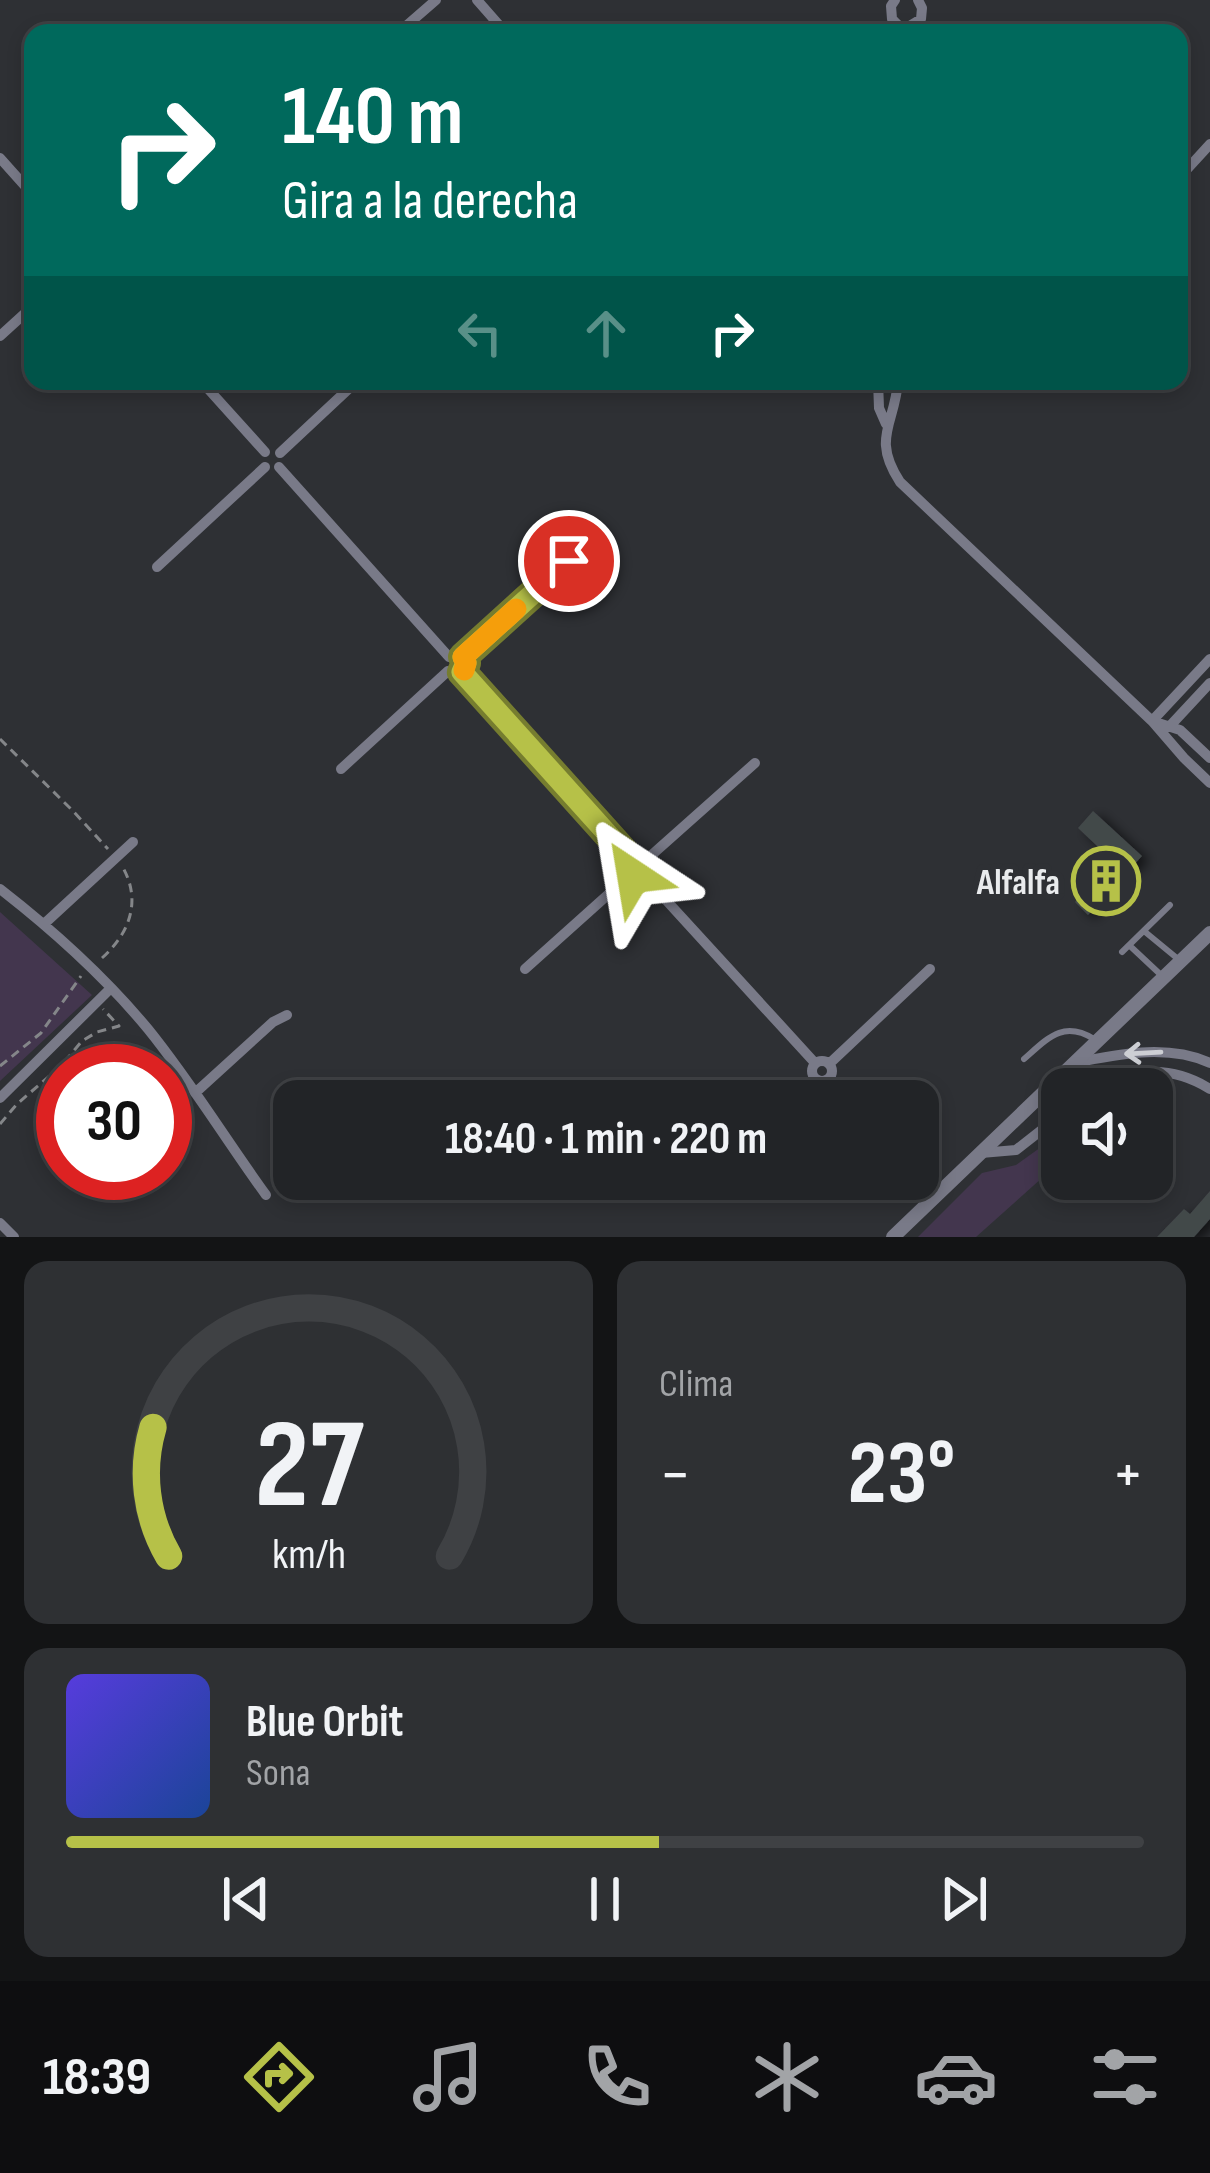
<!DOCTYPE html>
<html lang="es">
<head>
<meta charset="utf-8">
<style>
	body { margin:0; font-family:"Sofia Sans Condensed",sans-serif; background:#2e3033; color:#f1f3f6; height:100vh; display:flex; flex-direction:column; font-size:45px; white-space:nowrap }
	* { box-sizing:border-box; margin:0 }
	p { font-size:39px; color:#a2a4a7 }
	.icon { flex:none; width:66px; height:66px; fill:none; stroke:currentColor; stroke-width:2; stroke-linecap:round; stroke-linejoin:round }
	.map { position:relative; height:1237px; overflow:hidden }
	.panel { display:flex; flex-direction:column; gap:24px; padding:24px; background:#131415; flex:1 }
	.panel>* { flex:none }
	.top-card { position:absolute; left:24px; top:24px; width:1164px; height:366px; border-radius:24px; box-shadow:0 6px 18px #0003,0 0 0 3px #3f4144; background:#00695c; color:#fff; overflow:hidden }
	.buttons { position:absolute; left:1041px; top:1068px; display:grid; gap:24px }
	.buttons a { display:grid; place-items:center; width:132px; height:132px; border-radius:24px; background:#222427; box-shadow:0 6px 18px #0003,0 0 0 3px #3f4144; font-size:60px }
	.speed { position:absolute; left:36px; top:1044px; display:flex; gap:24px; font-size:60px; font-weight:700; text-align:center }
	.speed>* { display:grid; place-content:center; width:156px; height:156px; border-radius:50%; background:#222427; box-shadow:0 6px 18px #0003,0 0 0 3px #3f4144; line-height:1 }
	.speed .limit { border:18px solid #d22; background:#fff; color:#111 }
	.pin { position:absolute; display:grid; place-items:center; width:102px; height:102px; color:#fff; margin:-51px; border:6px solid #fff; border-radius:50%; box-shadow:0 3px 12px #0007 }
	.me { position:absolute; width:132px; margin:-66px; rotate:327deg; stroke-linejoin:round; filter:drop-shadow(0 0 9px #0008) }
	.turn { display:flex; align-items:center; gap:42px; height:252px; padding:0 60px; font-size:54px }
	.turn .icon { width:156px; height:156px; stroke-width:2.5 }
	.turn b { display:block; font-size:84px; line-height:102px }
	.lanes { display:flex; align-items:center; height:114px; padding:0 60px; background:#0003; justify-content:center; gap:60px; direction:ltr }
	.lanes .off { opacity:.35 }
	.big { font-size:90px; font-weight:700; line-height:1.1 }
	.panel .widget { flex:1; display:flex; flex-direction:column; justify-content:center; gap:18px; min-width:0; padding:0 42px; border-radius:24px; background:#2e3033 }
	.panel .dial { align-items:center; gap:0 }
	.dial svg { height:312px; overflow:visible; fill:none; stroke:#3f4144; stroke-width:7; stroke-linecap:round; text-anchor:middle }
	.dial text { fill:#f1f3f6; stroke:none }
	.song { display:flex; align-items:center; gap:36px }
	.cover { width:144px; height:144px; border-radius:18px; background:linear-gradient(135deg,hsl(250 70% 55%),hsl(220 70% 35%)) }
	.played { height:12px; border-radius:6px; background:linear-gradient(90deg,#b6c148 55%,#3f4144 55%) }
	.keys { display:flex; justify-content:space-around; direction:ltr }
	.heat { display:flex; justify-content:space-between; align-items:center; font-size:66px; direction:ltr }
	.panel .tiles { flex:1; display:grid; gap:24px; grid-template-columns:1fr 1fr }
	.widget:last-child { grid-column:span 2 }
	.trip { position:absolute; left:273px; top:1080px; width:666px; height:120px; border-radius:24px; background:#222427; box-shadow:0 6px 18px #0003,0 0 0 3px #3f4144; font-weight:700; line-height:120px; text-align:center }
	.dock { display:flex; height:192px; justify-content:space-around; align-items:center; background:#0e0e10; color:#a2a4a7 }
	.dock .icon { width:84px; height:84px }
	.dock .selected { color:#b6c148 }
	.dock b { font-size:54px; color:#f1f3f6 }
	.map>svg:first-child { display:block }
</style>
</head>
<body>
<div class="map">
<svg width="1210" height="1237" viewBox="0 0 1210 1237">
	<defs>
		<filter id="shadow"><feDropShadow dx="7" dy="4" stdDeviation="6" flood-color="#0009"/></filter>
	</defs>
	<rect width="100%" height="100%" fill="#2e3034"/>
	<!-- green -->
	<path fill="#43364e" d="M0,912l92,83 -92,86z
		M1062,1132v28l-86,77h-58l64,-64 34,-8z"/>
	<!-- building -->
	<path fill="#43484a" filter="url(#shadow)" d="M1093,811l49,45 -54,59 -13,-13 38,-41 -35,-33z
		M1210,1191v28l-16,18h-37l27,-28 6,5z"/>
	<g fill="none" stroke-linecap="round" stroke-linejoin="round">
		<!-- path -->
		<path stroke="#848689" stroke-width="3" stroke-dasharray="9 6" stroke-linecap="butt" d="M0,739l73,72 35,38
			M102,958c28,-25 40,-58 20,-92
			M0,1066l41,-33 40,-57
			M0,1124l17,-20 44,-38 21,-25 15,-9 22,-6 -16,-17"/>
		<!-- service -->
		<path stroke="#797a88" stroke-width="6" d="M1144,931l34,28
			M1129,945l32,30
			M1122,952l48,-47
			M1024,1059c24,-21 39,-39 70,-20"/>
		<!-- minor -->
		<path stroke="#797a88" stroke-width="10" d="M477,0l29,33
			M895,0l-4,6 1,13 7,7 9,1 13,-8 1,-11 -4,-8
			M398,33l38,-33
			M0,158l33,37
			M1179,178l31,-34
			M0,336l33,-30
			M201,381l64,71
			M878,381l1,27 7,16
			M898,381c-3,43 -27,57 2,101l252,239 32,37 26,25
			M280,453l77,-72
			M279,467l170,190
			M157,567l108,-100
			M463,657l106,-96
			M462,672l169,188
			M1152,721l58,-62
			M1152,721l28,9 30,28
			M1169,727l41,-44
			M341,769l107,-98
			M646,860l109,-97
			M644,876l171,187
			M0,889c54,42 104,87 148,140 43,53 78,111 118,166
			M44,924l89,-82
			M525,969l106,-95
			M812 1071a10 10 0 1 1 20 0a10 10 0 1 1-20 0Z
			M1078,1062c43,-8 90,-18 132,1
			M829,1064l101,-95
			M829,1078l20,23
			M1096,1089c39,-21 75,-24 114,0
			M195,1093l78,-71 14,-7
			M0,1098l111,-110
			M789,1101l25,-23
			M981,1153l35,-3 46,-36
			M918,1176l19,20
			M702,1180l1,-1
			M0,1223l14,14"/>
		<!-- tertiary -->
		<path stroke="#797a88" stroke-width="14" d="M893,1237l317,-304"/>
	</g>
	<!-- one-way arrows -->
	<defs><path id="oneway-shaft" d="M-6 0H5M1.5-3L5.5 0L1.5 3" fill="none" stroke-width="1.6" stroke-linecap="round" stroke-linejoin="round" transform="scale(3)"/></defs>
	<use stroke="#cdcfd4" href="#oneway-shaft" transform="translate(1143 1053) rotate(177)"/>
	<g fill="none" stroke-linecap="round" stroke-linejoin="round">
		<defs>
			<path id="route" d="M569,561l-106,96 3,6 -4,9 169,188 -3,8 5,8"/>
		</defs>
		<!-- route casing -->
		<use href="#route" stroke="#767d2f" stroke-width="30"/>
		<!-- route -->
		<use href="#route" stroke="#b6c148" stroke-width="21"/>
		<!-- slow -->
		<path stroke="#f59e0b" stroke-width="21" d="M464,670l2,-7 -3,-6 53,-48"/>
	</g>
	<!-- icons -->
	<defs>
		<symbol id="building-ring" viewBox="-11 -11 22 22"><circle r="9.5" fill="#2e3034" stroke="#b6c148" stroke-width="1.5"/><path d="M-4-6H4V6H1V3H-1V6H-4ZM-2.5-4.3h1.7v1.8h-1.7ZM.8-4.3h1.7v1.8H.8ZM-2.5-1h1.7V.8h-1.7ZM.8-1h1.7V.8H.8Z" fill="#b6c148"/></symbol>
	</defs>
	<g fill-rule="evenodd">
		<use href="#building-ring" x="1068" y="843" width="76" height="76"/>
	</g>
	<g text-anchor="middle" stroke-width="12" stroke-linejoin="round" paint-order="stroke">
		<!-- poi labels -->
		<g font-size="36" font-weight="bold" fill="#e9ebed" stroke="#2e3034" text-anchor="end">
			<text x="1060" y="894">Alfalfa</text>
		</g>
	</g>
</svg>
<div class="buttons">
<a><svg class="icon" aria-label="sound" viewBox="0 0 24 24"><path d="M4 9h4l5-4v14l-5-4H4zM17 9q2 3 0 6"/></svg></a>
</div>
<div class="speed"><div class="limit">30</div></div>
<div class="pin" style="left:569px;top:561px;background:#d93025"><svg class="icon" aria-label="arrive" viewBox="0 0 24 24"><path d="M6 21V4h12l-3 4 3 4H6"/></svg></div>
<svg class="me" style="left:633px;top:876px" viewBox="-20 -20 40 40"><path d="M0-17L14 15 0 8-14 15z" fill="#b6c148" stroke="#fff" stroke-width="4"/></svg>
<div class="trip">18:40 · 1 min · 220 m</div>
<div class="top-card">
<div class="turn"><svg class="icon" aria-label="right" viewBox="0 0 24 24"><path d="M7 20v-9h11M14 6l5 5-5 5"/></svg><div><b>140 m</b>Gira a la derecha</div></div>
<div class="lanes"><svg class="icon off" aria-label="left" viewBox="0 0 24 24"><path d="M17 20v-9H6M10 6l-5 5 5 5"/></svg><svg class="icon off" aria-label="ahead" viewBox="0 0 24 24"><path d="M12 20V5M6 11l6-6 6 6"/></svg><svg class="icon" aria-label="right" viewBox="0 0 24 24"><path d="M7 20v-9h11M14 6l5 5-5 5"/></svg></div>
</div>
</div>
<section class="panel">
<div class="tiles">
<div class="widget dial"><svg viewBox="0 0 100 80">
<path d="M14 69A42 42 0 1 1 86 69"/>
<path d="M14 69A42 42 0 0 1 10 36" stroke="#b6c148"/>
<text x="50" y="56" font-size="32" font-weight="700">27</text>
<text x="50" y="72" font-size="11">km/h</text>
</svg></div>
<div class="widget"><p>Clima</p>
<div class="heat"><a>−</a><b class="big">23°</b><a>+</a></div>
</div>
<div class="widget">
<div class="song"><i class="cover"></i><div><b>Blue Orbit</b><p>Sona</p></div></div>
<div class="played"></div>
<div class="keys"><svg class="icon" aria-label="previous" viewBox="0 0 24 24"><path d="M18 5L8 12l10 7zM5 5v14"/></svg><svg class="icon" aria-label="pause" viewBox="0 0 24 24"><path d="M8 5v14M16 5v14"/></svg><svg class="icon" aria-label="next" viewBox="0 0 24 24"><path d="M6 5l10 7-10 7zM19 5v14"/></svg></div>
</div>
</div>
</section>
<nav class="dock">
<b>18:39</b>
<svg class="icon selected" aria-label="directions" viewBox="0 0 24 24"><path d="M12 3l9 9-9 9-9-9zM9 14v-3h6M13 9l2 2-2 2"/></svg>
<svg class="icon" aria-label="music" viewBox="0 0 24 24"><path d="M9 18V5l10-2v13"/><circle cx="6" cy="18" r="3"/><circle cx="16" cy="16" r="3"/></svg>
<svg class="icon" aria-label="phone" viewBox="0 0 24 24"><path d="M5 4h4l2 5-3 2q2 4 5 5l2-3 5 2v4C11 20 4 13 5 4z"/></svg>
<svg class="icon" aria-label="climate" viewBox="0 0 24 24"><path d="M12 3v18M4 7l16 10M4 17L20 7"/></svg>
<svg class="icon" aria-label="car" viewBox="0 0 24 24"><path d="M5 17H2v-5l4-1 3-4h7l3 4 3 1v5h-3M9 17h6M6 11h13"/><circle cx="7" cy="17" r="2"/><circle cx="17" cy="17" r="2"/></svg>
<svg class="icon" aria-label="filters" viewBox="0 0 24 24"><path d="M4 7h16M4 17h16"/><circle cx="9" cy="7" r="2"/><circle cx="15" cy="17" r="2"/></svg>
</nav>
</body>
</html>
